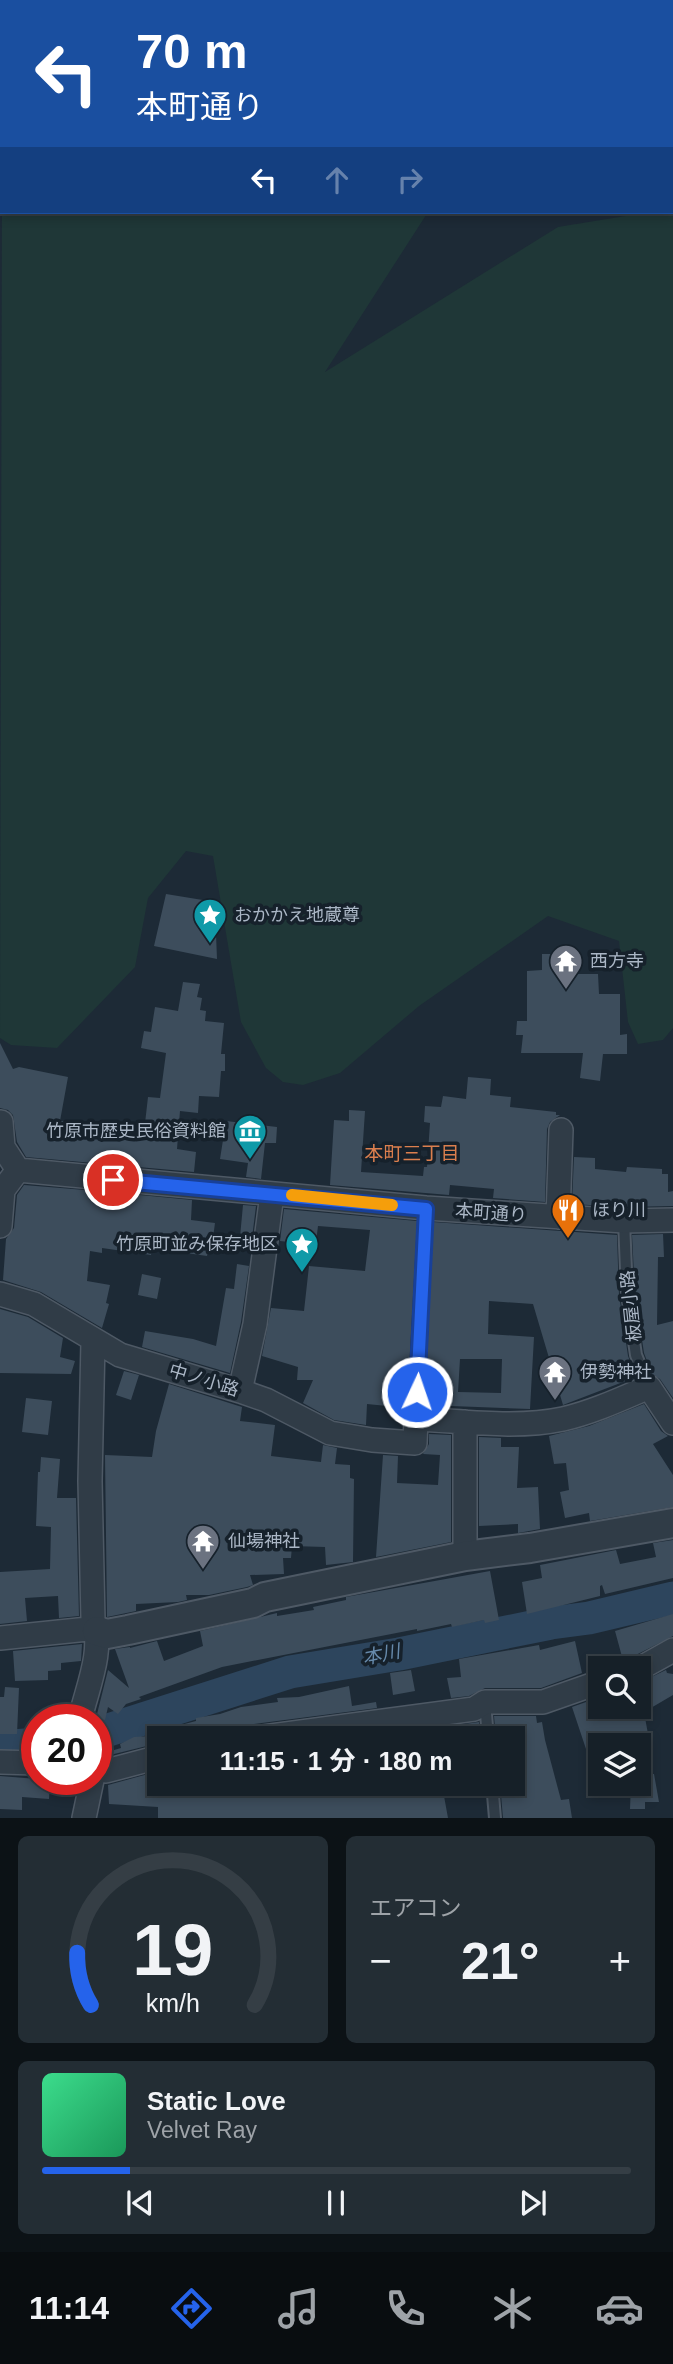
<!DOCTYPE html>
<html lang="ja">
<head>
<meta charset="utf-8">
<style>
	body { margin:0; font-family:Arial,"Noto Sans JP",sans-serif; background:#232d34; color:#f1f3f6; height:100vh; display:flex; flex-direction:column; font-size:26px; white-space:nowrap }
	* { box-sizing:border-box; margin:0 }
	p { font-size:23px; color:#9ea3a8 }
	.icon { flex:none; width:38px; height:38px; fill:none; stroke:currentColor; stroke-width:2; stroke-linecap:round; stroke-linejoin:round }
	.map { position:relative; height:1818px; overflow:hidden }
	.drawer { display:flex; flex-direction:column; gap:18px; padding:18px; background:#0c1216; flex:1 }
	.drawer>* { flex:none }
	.banner { position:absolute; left:0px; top:0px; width:674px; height:214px; box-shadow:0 4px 10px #0003,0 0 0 2px #353e45; background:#1a4fa0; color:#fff; overflow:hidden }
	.tools { position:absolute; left:588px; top:1656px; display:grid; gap:14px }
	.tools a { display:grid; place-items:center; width:63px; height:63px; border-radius:0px; background:#162028; box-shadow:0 4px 10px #0003,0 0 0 2px #353e45; font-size:35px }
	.speed { position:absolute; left:21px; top:1704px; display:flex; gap:14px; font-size:35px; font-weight:700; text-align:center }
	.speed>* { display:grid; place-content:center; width:91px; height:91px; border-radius:50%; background:#162028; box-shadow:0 4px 10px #0003,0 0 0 2px #353e45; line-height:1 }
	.speed .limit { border:10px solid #d22; background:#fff; color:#111 }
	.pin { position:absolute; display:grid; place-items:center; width:60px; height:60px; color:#fff; margin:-30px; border:4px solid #fff; border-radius:50%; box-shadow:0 2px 7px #0007 }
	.me { position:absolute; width:77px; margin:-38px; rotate:3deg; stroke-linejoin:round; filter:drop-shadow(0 0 5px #0008) }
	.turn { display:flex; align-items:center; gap:24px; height:147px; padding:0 21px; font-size:32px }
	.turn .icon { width:91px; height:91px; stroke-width:2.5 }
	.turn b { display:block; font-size:49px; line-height:60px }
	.lanes { display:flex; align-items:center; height:66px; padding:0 21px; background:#0003; justify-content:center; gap:35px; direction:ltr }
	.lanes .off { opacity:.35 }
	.big { font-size:52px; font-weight:700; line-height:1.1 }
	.drawer .card { flex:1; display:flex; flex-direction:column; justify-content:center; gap:10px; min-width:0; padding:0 24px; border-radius:10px; background:#232d34 }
	.drawer .dial { align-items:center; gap:0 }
	.dial svg { height:182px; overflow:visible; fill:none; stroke:#353e45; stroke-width:7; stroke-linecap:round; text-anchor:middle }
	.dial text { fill:#f1f3f6; stroke:none }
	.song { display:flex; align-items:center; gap:21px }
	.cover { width:84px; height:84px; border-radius:10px; background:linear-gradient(135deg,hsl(150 70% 55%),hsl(150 70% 35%)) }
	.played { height:7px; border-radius:4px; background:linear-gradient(90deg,#2563eb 15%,#353e45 15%) }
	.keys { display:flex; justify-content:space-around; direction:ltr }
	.heat { display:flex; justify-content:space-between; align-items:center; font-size:38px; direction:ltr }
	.drawer .tiles { flex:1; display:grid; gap:18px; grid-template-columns:1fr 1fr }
	.card:last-child { grid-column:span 2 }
	.trip { position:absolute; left:147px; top:1726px; width:378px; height:70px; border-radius:0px; background:#162028; box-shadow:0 4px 10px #0003,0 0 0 2px #353e45; font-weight:700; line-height:70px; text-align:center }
	.tab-bar { display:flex; height:112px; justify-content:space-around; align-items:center; background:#090d10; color:#9ea3a8 }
	.tab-bar .icon { width:49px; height:49px }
	.tab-bar .on { color:#2563eb }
	.tab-bar b { font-size:32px; color:#f1f3f6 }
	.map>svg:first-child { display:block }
</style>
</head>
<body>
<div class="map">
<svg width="673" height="1818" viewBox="0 0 673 1818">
	<rect width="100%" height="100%" fill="#1d2a36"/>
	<!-- green -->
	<path fill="#1f3737" d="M2,183v29h426l-103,160 233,-145 92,-15h22l1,-4v820l-10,12 -25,4 -10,-22 -9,-81 -71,-25 -129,90 -79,67 -37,12 -20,-3 -17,-14 -25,-46 -28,-166 -27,-5 -38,47 -13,69 -78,81 -46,-3 -11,-7z"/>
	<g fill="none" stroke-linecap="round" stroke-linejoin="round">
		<!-- river -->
		<path stroke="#2d455d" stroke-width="33" d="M96,1734l194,-62 109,-18 152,-31 38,-5 84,-20
			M0,1747l37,-3"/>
	</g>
	<!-- building -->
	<path fill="#3d4d5c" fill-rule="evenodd" d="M166,894l55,9 -5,31 1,25 -63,-13z
		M542,954h24v14h12v6h20l1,20h21v41l7,-1v20h-24l-3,27 -20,-3 3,-25h-62l2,-18h-7l1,-14h10v-50l15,-1z
		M183,982l17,2 -3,13 5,1 -2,12 6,1 -1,10 19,2 -3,31h4v17h-4l-2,26 -20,-1 -1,17 -18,-2 -3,38 19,3 -2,20 -168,-15 -9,-15 -4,-27 -5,-5 -8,-2v-65l13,26 6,-2 49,10 -8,44 49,4v3l35,4 4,-35 12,1 6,-45 -25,-5 3,-17 7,1 4,-25 23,4z
		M468,1077l23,2 -1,16 21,2 -1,10 46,5v3h4l-10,7 -3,7 -2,73 -52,-4 1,-9 -44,-4 -1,10 -119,-10 4,-65 15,1v-11l16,1 -4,61 62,4 1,-9h3l3,-44 -6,-1 1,-16 16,1 2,-11 23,3z
		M226,1121l51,6 -1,16h-11l-4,36 -15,-2 2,-14 -28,-4z
		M574,1157l21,1v11l31,3 1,-5 35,2v5h6v18l5,-1v15l-49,1 -52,-3z
		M24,1185l73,6 -2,12 32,4 2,-13 63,6 -1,20 24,3 -4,30 -3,-1 -1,4 -55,-8 -1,7 -49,-7v5l-12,-2 -3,30 23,4 -4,18 3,1 -7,24 -61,-36 -38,-12 3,-41 8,-11 3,-33z
		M243,1205l13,1 -4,32 -12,-1z
		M284,1209l133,12 -10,187 -40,-4 -1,21 -32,-5 -31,-17 10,-23h-16l1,-13 -36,-11 9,-48 33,3 5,-45 56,5 5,-41 -52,-4 -3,24 -18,-2 1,-5 -18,-2z
		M433,1222l184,13 2,60 9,61 8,21 -73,28 -30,-101 -44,-3 -1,33 46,3 -4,72 -105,-4zM460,1359h42l-1,34 -43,-1z
		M663,1234l1,23h-6l-1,68 16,-4v77l-13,-19 -8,-5 -8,-21 -9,-60 -3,-58z
		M237,1264l12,2 -8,56 -11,51 -88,-26 3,-16 48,8 23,7 10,-58 8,1z
		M142,1274l19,4 -4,21 -19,-4z
		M0,1309l28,8 35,21 -3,19 15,4 -4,13 -71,-1z
		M124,1371l15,4 -8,25 -15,-5z
		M169,1384l73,23 -2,14 35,4 -4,31 50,6 2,-17 14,3 -2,16 15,1v13l4,1 -1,83 -27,3 -1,-18 -33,-1 -1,12h-8l1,16 -34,1 3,10 -6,2 -38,8h-23l1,5 -9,2 -42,2v7l-29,6 -2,-162 47,2 4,-26z
		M26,1398l26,3 -4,34 -26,-3z
		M644,1404l17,27 7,5 -15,8 20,31v32l-83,14 -1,-8 -24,5 -5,-26 9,-2 -3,-27 -12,1 -5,-28 40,-10z
		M429,1434l22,1v107l-75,15 7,-102 15,1 -1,27 41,2 2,-30 -17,-1 6,-10z
		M479,1437l22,1v9h18l-2,41 21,-1 2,42 -22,4v-9l-39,2z
		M41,1457l19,2 -3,39h19l3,118 -20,2 -1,-22 -33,2 2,23 -27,3v-52l50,-3 1,-42 -15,-1 2,-54h2z
		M673,1540v38l-68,16 -3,-9 -2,1v10l-73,18 -5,-32 20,-4 -2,-13 76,-15 4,14 36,-7 -3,-14z
		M490,1571l9,49 -14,3 -1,-3 -32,7 -1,-3 -34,7v-2l-195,38 -83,30 2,2 -15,5 -8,10 -10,-7 -3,13 -9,-2 12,-48 21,18 -14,-39 15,-2v1l27,-7 7,20 39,-15 -3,-15 77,-18v3l37,-6 -1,-3 33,-7v-3z
		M673,1614v22l-41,21 -8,7 -9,-33z
		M575,1641l7,32 -41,15h-56l-16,8 -18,2 -4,-20 14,-1 -2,-18 80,-14 1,5z
		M82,1644l-1,17 -20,2v7l-13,1v9l-33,1 -2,-30z
		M411,1670l4,21 -22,4 -3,-22z
		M666,1670l1,3 6,1v21l-29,17 6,33h-23v-8l-41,12 -14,-42 28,-10v9h39v-23z
		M349,1686l3,20 24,-4 1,6 -123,16 -7,3 -4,8 -17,3 -3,-3 -22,3h-42v5l-53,13 -2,-3 17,-5 -1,-4 14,-7 16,-1v-3l46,-12v-3l24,-4 21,-7 37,-5 -1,-4 22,-1z
		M5,1687l14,1 -2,46h-17v-37h4z
		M494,1716h42l1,7 5,-1 3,18 16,60 8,-1 3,19h-69l-3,-35h13v-45h-17z
		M479,1722l1,16h-64v-7z
		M159,1771v12h240v6l18,-3v3l25,-4 6,33h-290v-11l-49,-3 -1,-19z
		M639,1774h15l5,28h-14v7h-15l1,-26h8z
		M0,1776l50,4 -1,19 -27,-2v13l-22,-1z"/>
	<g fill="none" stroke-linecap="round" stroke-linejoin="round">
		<defs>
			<path id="service" d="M47,0l1,2
				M171,0l1,2
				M624,1221l3,73 9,61 13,32
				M416,1419l10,-211
				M485,1702l3,36
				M492,1783l3,35"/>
			<path id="minor" d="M387,0v2
				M452,0l19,2
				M672,54l1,1
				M0,60h2
				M1,1122l2,25 15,23
				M18,1170l408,38 198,13 49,-1
				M558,1217l3,-87
				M0,1226l3,-36 15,-20
				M0,1294l34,10 86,51 120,36 26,9 64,33 42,7 43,3 1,-24c47,2 100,10 147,0 30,-7 58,-20 86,-32l24,36
				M240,1391l15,-67 17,-130
				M465,1556v-134
				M0,1638l88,-9 9,2
				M639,1669l34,-19
				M82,1720l-1,-5c7,-29 23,-66 12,-95l-3,-139 3,-140
				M256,1738l218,-29 11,-7h58l57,-20
				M0,1762l37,1
				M96,1768l10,3 53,-14
				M84,1818l8,-38"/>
			<path id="tertiary" d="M97,1631l10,3 21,-4 125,-27 12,-6 200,-41 65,-8 143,-25"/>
		</defs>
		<!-- service casing -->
		<use href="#service" stroke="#4e5965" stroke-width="14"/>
		<!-- minor casing -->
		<use href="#minor" stroke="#4e5965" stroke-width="26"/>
		<!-- tertiary casing -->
		<use href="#tertiary" stroke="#4e5965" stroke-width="32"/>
		<!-- service -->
		<use href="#service" stroke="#303c47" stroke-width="10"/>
		<!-- minor -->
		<use href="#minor" stroke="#303c47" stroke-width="23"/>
		<!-- tertiary -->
		<use href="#tertiary" stroke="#303c47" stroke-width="28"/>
	</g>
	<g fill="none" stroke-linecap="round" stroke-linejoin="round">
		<defs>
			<path id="route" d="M113,1180l313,29 -9,183"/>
		</defs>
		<!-- route casing -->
		<use href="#route" stroke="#184099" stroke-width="18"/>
		<!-- route -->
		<use href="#route" stroke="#2563eb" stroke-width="12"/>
		<!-- slow -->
		<path stroke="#f59e0b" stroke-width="12" d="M292,1195l100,10"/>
	</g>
	<!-- icons -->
	<defs>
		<symbol id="sight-pin" viewBox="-11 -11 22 30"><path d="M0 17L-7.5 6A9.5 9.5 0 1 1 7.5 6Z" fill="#0f9aa8" stroke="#16212b"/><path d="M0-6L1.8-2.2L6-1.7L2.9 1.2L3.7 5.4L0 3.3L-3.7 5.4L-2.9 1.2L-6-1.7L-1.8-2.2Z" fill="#fff"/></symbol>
		<symbol id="temple-pin" viewBox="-11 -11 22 30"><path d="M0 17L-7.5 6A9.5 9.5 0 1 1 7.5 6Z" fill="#6b7280" stroke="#16212b"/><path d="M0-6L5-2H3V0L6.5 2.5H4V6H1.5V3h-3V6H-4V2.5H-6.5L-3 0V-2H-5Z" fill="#fff"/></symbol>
		<symbol id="museum-pin" viewBox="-11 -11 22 30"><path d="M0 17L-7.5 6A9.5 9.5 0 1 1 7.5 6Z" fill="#0f9aa8" stroke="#16212b"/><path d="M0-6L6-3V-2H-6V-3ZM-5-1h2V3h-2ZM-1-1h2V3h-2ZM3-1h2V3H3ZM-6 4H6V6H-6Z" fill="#fff"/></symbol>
		<symbol id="restaurant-pin" viewBox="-11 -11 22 30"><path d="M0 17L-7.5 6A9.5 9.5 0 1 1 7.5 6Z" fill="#e8710a" stroke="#16212b"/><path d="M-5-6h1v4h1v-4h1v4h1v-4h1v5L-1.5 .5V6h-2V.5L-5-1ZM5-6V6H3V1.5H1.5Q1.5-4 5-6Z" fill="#fff"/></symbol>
	</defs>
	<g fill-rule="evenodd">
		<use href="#sight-pin" x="191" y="896" width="38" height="52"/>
		<use href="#temple-pin" x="547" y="942" width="38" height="52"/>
		<use href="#museum-pin" x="231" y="1112" width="38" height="52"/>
		<use href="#restaurant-pin" x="549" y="1191" width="38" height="52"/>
		<use href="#sight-pin" x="283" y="1225" width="38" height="52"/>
		<use href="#temple-pin" x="536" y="1353" width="38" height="52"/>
		<use href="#temple-pin" x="184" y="1522" width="38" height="52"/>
	</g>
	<g text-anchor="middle" stroke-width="7" stroke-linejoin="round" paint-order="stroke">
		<!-- poi labels -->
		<g font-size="18" fill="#aab6c5" stroke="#16212b" text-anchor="start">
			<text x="234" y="921">おかかえ地蔵尊</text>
			<text x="590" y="967">西方寺</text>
			<text x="226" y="1137" text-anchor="end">竹原市歴史民俗資料館</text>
			<text x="592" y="1216">ほり川</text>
			<text x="278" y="1250" text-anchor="end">竹原町並み保存地区</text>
			<text x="580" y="1378">伊勢神社</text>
			<text x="228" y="1547">仙場神社</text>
		</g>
		<!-- street labels -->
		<g font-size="18" fill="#aab6c5" stroke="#16212b">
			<text transform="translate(491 1213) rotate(4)" y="6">本町通り</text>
			<text transform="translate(631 1306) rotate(-96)" y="6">板屋小路</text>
			<text transform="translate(204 1380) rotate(17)" y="6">中ノ小路</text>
		</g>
		<!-- neighbourhood labels -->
		<g font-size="19" fill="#db7f4e" stroke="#16212b">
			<text x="412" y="1160">本町三丁目</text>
		</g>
		<!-- water labels -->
		<g font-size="19" font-style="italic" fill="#678aab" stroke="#16212b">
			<text transform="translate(381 1654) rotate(-11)" y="7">本川</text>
		</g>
	</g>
</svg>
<div class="tools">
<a><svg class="icon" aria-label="search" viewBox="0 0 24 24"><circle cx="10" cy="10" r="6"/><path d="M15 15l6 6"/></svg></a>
<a><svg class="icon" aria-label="layers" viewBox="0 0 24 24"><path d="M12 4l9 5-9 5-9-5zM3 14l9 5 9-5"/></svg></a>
</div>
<div class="speed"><div class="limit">20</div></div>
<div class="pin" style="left:113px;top:1180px;background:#d93025"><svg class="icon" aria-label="arrive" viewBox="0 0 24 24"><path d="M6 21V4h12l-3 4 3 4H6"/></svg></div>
<svg class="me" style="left:417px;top:1392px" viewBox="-20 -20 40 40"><circle r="17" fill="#2563eb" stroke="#fff" stroke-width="3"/><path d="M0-11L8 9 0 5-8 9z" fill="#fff"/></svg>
<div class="trip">11:15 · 1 分 · 180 m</div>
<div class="banner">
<div class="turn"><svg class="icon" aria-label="left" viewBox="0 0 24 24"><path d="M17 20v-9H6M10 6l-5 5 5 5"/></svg><div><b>70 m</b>本町通り</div></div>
<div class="lanes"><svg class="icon" aria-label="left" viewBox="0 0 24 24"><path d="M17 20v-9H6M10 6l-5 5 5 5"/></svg><svg class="icon off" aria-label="ahead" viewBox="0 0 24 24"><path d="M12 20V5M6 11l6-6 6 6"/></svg><svg class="icon off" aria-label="right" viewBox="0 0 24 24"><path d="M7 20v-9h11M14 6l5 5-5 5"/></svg></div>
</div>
</div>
<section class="drawer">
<div class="tiles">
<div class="card dial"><svg viewBox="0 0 100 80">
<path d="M14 69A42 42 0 1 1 86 69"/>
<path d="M14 69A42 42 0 0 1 8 46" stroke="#2563eb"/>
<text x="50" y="56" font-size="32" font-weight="700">19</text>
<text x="50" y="72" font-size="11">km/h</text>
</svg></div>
<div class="card"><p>エアコン</p>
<div class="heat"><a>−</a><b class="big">21°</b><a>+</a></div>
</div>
<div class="card">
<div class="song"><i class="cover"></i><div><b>Static Love</b><p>Velvet Ray</p></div></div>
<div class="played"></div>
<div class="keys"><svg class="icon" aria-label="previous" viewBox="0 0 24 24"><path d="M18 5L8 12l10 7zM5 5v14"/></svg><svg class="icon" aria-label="pause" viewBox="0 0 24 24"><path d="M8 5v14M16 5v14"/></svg><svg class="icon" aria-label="next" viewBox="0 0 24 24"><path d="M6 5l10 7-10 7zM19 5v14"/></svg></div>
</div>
</div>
</section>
<nav class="tab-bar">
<b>11:14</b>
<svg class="icon on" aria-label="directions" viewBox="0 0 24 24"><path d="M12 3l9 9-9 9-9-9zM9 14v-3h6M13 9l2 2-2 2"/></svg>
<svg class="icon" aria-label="music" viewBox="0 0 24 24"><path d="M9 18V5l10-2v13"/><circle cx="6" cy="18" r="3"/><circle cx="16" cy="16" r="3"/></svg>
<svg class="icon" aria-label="phone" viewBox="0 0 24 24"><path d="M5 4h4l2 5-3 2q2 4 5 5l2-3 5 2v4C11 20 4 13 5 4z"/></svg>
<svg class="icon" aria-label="climate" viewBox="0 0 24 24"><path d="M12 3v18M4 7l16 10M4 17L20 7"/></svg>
<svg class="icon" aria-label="car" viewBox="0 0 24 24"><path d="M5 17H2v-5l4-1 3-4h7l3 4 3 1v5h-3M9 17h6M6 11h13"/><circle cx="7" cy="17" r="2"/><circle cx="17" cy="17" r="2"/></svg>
</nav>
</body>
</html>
